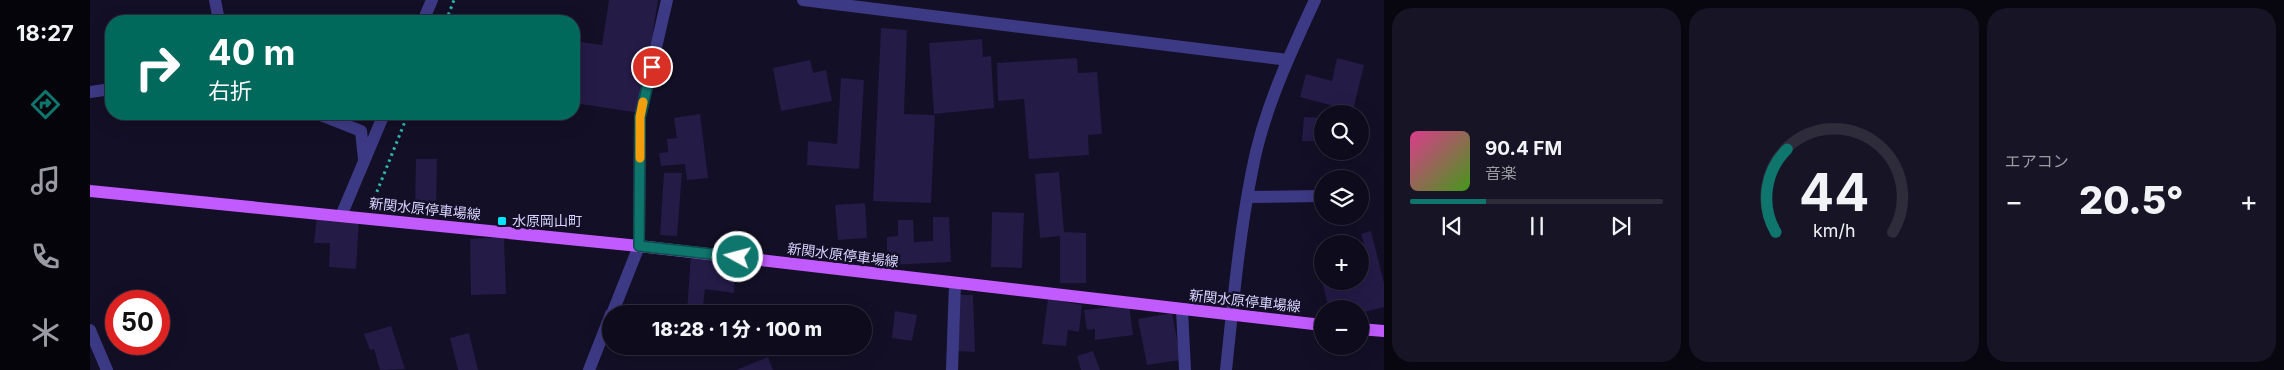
<!DOCTYPE html>
<html lang="ja">
<head>
<meta charset="utf-8">
<style>
	body { margin:0; font-family:Inter,"Noto Sans JP",sans-serif; background:#171425; color:#f1f3f6; height:100vh; display:flex; flex-direction:column; font-size:19px; white-space:nowrap }
	* { box-sizing:border-box; margin:0 }
	p { font-size:16px; color:#9b9ba3 }
	.icon { flex:none; width:28px; height:28px; fill:none; stroke:currentColor; stroke-width:2; stroke-linecap:round; stroke-linejoin:round }
	.map { position:relative; flex:1; overflow:hidden }
	.panel { display:flex; flex-direction:column; gap:8px; padding:8px; background:#08060f; width:900px }
	.panel>* { flex:none }
	.guide { position:absolute; left:15px; top:15px; width:475px; height:105px; border-radius:20px; box-shadow:0 5px 20px #0002,0 0 0 1px #2e2b3b; background:#00695c; color:#fff; overflow:hidden }
	.fabs { position:absolute; left:1224px; top:105px; display:grid; gap:10px }
	.fabs a { display:grid; place-items:center; width:55px; height:55px; border-radius:50%; background:#0e0b1c; box-shadow:0 5px 20px #0002,0 0 0 1px #2e2b3b; font-size:25px }
	.speed { position:absolute; left:15px; top:290px; display:flex; gap:10px; font-size:25px; font-weight:700; text-align:center }
	.speed>* { display:grid; place-content:center; width:65px; height:65px; border-radius:50%; background:#0e0b1c; box-shadow:0 5px 20px #0002,0 0 0 1px #2e2b3b; line-height:1 }
	.speed .limit { border:8px solid #d22; background:#fff; color:#111 }
	.pin { position:absolute; display:grid; place-items:center; width:42px; height:42px; color:#fff; margin:-21px; border:2px solid #fff; border-radius:50%; box-shadow:0 1px 5px #0007 }
	.me { position:absolute; width:55px; margin:-28px; rotate:277deg; stroke-linejoin:round; filter:drop-shadow(0 0 4px #0008) }
	.turn { display:flex; align-items:center; gap:18px; height:105px; padding:0 20px; font-size:22px }
	.turn .icon { width:65px; height:65px; stroke-width:2.5 }
	.turn b { display:block; font-size:35px; line-height:42px }
	.big { font-size:38px; font-weight:800; line-height:1.1 }
	.panel .tile { flex:1; display:flex; flex-direction:column; justify-content:center; gap:8px; min-width:0; padding:0 18px; border-radius:20px; background:#171425 }
	.panel .dial { align-items:center; gap:0 }
	.dial svg { height:130px; overflow:visible; fill:none; stroke:#2e2b3b; stroke-width:7; stroke-linecap:round; text-anchor:middle }
	.dial text { fill:#f1f3f6; stroke:none }
	.song { display:flex; align-items:center; gap:15px }
	.cover { width:60px; height:60px; border-radius:8px; background:linear-gradient(135deg,hsl(330 70% 55%),hsl(100 70% 35%)) }
	.played { height:5px; border-radius:2px; background:linear-gradient(90deg,#0f766e 30%,#2e2b3b 30%) }
	.keys { display:flex; justify-content:space-around; direction:ltr }
	.heat { display:flex; justify-content:space-between; align-items:center; font-size:28px; direction:ltr }
	.panel .tiles { flex:1; display:grid; gap:8px; grid-template-columns:repeat(3,1fr) }
	.trip { position:absolute; left:512px; top:305px; width:270px; height:50px; border-radius:25px; background:#0e0b1c; box-shadow:0 5px 20px #0002,0 0 0 1px #2e2b3b; font-weight:800; line-height:50px; text-align:center }
	main { display:flex; flex:1; min-height:0 }
	.menu { display:flex; flex-direction:column; width:90px; justify-content:space-around; align-items:center; background:#06040b; color:#9b9ba3 }
	.menu .icon { width:35px; height:35px }
	.menu .on { color:#0f766e }
	.menu b { font-size:22px; color:#f1f3f6 }
	.map>svg:first-child { display:block }
</style>
</head>
<body>
<main>
<nav class="menu">
<b>18:27</b>
<svg class="icon on" aria-label="directions" viewBox="0 0 24 24"><path d="M12 3l9 9-9 9-9-9zM9 14v-3h6M13 9l2 2-2 2"/></svg>
<svg class="icon" aria-label="music" viewBox="0 0 24 24"><path d="M9 18V5l10-2v13"/><circle cx="6" cy="18" r="3"/><circle cx="16" cy="16" r="3"/></svg>
<svg class="icon" aria-label="phone" viewBox="0 0 24 24"><path d="M5 4h4l2 5-3 2q2 4 5 5l2-3 5 2v4C11 20 4 13 5 4z"/></svg>
<svg class="icon" aria-label="climate" viewBox="0 0 24 24"><path d="M12 3v18M4 7l16 10M4 17L20 7"/></svg>
</nav>
<div class="map">
<svg width="1294" height="370" viewBox="0 0 1294 370">
	<rect width="100%" height="100%" fill="#130f26"/>
	<!-- building -->
	<path fill="#241b47" d="M519,0h49l-18,113 -66,-10v-62l28,4z
		M791,28l26,2 -3,84 31,1 -4,88 -58,-2z
		M892,39l1,18 8,-1 3,52 -60,6 -5,-71z
		M987,58l1,15 19,-1 5,62 -14,1 1,20 -60,4 -5,-60 -26,2 -1,-38z
		M1247,58l27,7 -12,49h-17v-6h6l-41,-11 6,-23 26,7z
		M720,60l3,13 13,-3 6,31 -51,10 -8,-43z
		M751,78l23,2 -5,89 -52,-4 1,-24 29,3z
		M610,114l8,64 -21,2 -2,-16 -24,2 -2,-13 9,-1 -1,-13 10,-1 -3,-20z
		M1214,117l18,1v23h-20z
		M326,159h21l-1,52 -21,-1z
		M969,172l5,60 22,1v50h-26v-47l-20,2 -5,-64z
		M574,173h18l-5,63 -17,-1z
		M775,203l2,35 -29,2 -3,-35z
		M902,212l32,1 -2,55 -31,-1z
		M227,214l42,4 -3,51 -27,-2 1,-24h-16z
		M843,217h16l2,45 -64,3v-28l11,-1v-16h15l1,22 19,-1z
		M1281,231l13,52v24l-24,6v-4h-31l-7,-28h38v-36l4,-1 -3,-10z
		M414,237l2,57 -35,1 -1,-56z
		M601,254l45,4 -2,35 -29,-4 -3,25 -15,-2z
		M1232,255v23l-6,-22z
		M865,295h18l2,57 -19,-1z
		M958,299l34,6 -3,27 -11,-2 -2,16 -24,-2z
		M1039,305l4,30 -38,5v-11l-8,1 -3,-20z
		M805,311l22,4 -5,26 -20,-3z
		M1082,313l9,47 -34,5 -9,-46z
		M301,326l14,43 -25,1 -6,-21 -4,1 -6,-16z
		M379,333l9,37h-20l-8,-32z
		M1003,351l7,19h-19l-4,-14z
		M678,357l5,13h-37z"/>
	<g fill="none" stroke-linecap="round" stroke-linejoin="round">
		<!-- path -->
		<path stroke="#2fb8b0" stroke-width="3" stroke-dasharray="2.5 4" stroke-linecap="butt" d="M356,21l8,-21
			M282,204l36,-90"/>
		<!-- minor -->
		<path stroke="#3d3a85" stroke-width="12" d="M125,0l4,21
			M713,0l485,60
			M333,21l9,-21
			M0,92l21,-3
			M228,114l43,17 3,28
			M1158,197l74,-1
			M251,216l43,-102
			M1092,310l3,60
			M522,314l27,-68 1,-129 27,-117
			M0,330l17,40
			M499,370l22,-56
			M862,370l3,-87
			M1136,370c7,-66 13,-134 26,-199 11,-60 38,-117 63,-171"/>
		<!-- major -->
		<path stroke="#c25bff" stroke-width="12" d="M0,191l549,55 683,79
			M1270,329l24,2"/>
	</g>
	<g fill="none" stroke-linecap="round" stroke-linejoin="round">
		<defs>
			<path id="route" d="M562,67l-12,50 -1,129 99,11"/>
		</defs>
		<!-- route casing -->
		<use href="#route" stroke="#0a4d48" stroke-width="12"/>
		<!-- route -->
		<use href="#route" stroke="#0f766e" stroke-width="9"/>
		<!-- slow -->
		<path stroke="#f59e0b" stroke-width="9" d="M550,158v-41l3,-15"/>
	</g>
	<!-- markers -->
	<rect fill="#00e5ff" stroke="#130f26" stroke-width="2" x="407" y="216" width="10" height="10" rx="2.5"/>
	<g text-anchor="middle" stroke-width="5" stroke-linejoin="round" paint-order="stroke">
		<!-- street labels -->
		<g font-size="14" fill="#d9d4ff" stroke="#130f26">
			<text transform="translate(335 209) rotate(6)" y="5">新関水原停車場線</text>
			<text transform="translate(753 255) rotate(7)" y="5">新関水原停車場線</text>
			<text transform="translate(1155 301) rotate(6)" y="5">新関水原停車場線</text>
		</g>
		<!-- poi labels -->
		<g font-size="14" fill="#d9d4ff" stroke="#130f26" text-anchor="start">
			<text x="422" y="226">水原岡山町</text>
		</g>
	</g>
</svg>
<div class="fabs">
<a><svg class="icon" aria-label="search" viewBox="0 0 24 24"><circle cx="10" cy="10" r="6"/><path d="M15 15l6 6"/></svg></a>
<a><svg class="icon" aria-label="layers" viewBox="0 0 24 24"><path d="M12 4l9 5-9 5-9-5zM3 14l9 5 9-5"/></svg></a>
<a>+</a>
<a>−</a>
</div>
<div class="speed"><div class="limit">50</div></div>
<div class="pin" style="left:562px;top:67px;background:#d93025"><svg class="icon" aria-label="arrive" viewBox="0 0 24 24"><path d="M6 21V4h12l-3 4 3 4H6"/></svg></div>
<svg class="me" style="left:648px;top:257px" viewBox="-20 -20 40 40"><circle r="17" fill="#0f766e" stroke="#fff" stroke-width="3"/><path d="M0-11L8 9 0 5-8 9z" fill="#fff"/></svg>
<div class="trip">18:28 · 1 分 · 100 m</div>
<div class="guide">
<div class="turn"><svg class="icon" aria-label="right" viewBox="0 0 24 24"><path d="M7 20v-9h11M14 6l5 5-5 5"/></svg><div><b>40 m</b>右折</div></div>
</div>
</div>
<section class="panel">
<div class="tiles">
<div class="tile">
<div class="song"><i class="cover"></i><div><b>90.4 FM</b><p>音楽</p></div></div>
<div class="played"></div>
<div class="keys"><svg class="icon" aria-label="previous" viewBox="0 0 24 24"><path d="M18 5L8 12l10 7zM5 5v14"/></svg><svg class="icon" aria-label="pause" viewBox="0 0 24 24"><path d="M8 5v14M16 5v14"/></svg><svg class="icon" aria-label="next" viewBox="0 0 24 24"><path d="M6 5l10 7-10 7zM19 5v14"/></svg></div>
</div>
<div class="tile dial"><svg viewBox="0 0 100 80">
<path d="M14 69A42 42 0 1 1 86 69"/>
<path d="M14 69A42 42 0 0 1 21 18" stroke="#0f766e"/>
<text x="50" y="56" font-size="32" font-weight="700">44</text>
<text x="50" y="72" font-size="11">km/h</text>
</svg></div>
<div class="tile"><p>エアコン</p>
<div class="heat"><a>−</a><b class="big">20.5°</b><a>+</a></div>
</div>
</div>
</section>
</main>
</body>
</html>
